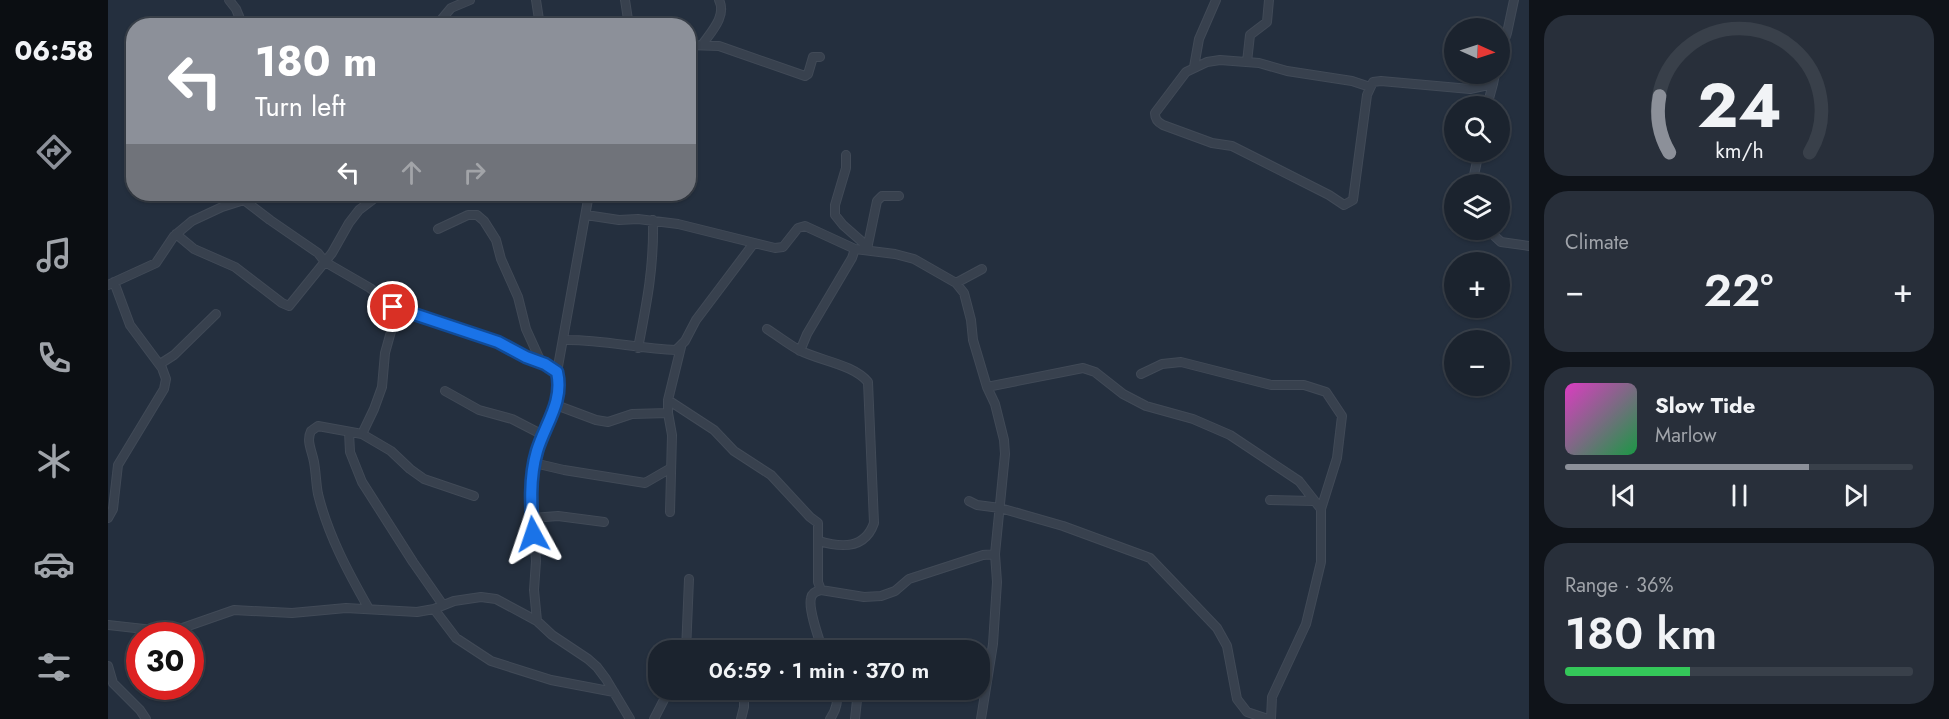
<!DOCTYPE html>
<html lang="en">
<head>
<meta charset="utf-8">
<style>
	body { margin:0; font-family:Jost,sans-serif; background:#282f3a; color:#f1f3f6; height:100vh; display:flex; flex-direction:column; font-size:22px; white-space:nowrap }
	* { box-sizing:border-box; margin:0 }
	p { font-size:20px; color:#a0a4aa }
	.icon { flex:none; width:33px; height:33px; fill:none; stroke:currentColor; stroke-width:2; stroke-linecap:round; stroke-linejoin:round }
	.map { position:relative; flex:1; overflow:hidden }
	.side { display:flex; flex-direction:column; gap:15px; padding:15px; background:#0f1319; width:420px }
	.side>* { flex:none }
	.top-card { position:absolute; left:18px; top:18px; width:570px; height:183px; border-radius:24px; box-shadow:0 2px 4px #0004,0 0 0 2px #39404a; background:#8c9099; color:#fff; overflow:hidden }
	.needle { width:39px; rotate:93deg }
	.fabs { position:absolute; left:1336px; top:18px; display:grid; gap:12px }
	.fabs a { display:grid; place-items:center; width:66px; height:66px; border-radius:50%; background:#1b232e; box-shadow:0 2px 4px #0004,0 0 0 2px #39404a; font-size:30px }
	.speed { position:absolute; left:18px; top:622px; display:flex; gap:12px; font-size:30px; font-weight:700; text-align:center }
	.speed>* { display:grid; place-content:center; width:78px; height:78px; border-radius:50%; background:#1b232e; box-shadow:0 2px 4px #0004,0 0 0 2px #39404a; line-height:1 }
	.speed .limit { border:9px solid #d22; background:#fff; color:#111 }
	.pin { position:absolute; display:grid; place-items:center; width:51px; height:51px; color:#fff; margin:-26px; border:3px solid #fff; border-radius:50%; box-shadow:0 2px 6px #0007 }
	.me { position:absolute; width:66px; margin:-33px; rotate:355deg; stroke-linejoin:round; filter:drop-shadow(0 0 4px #0008) }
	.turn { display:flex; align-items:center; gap:21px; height:126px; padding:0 30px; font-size:27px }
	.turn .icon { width:78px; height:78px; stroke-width:2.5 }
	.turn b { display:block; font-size:42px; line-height:51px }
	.lanes { display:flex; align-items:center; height:57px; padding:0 30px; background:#0003; justify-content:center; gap:30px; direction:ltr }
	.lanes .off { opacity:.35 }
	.big { font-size:45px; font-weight:600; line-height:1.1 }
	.side .widget { flex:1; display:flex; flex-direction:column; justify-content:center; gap:9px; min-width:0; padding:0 21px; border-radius:24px; background:#282f3a }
	.side .dial { align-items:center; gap:0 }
	.dial svg { height:156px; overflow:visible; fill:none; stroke:#39404a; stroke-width:7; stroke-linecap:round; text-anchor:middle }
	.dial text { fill:#f1f3f6; stroke:none }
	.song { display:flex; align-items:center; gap:18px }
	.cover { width:72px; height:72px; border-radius:9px; background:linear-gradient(135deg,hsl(310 70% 55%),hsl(140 70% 35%)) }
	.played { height:6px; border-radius:3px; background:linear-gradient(90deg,#8c9099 70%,#39404a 70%) }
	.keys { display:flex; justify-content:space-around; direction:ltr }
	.heat { display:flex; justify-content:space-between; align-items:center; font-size:33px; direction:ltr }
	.charge { height:9px; border-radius:4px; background:linear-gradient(90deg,#34c759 36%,#39404a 0) }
	.trip { position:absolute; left:540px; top:640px; width:342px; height:60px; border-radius:24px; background:#1b232e; box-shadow:0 2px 4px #0004,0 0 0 2px #39404a; font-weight:600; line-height:60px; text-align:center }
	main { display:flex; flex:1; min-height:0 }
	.tabs { display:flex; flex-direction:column; width:108px; justify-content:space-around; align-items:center; background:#0b0e12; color:#a0a4aa }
	.tabs .icon { width:42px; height:42px }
	.tabs .selected { color:#8c9099 }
	.tabs b { font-size:27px; color:#f1f3f6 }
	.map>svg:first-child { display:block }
</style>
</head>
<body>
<main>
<nav class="tabs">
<b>06:58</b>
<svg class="icon selected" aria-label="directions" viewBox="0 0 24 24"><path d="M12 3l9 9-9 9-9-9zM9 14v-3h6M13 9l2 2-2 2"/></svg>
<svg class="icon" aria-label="music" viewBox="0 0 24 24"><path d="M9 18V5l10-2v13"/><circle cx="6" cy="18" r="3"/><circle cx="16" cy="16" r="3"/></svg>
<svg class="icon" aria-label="phone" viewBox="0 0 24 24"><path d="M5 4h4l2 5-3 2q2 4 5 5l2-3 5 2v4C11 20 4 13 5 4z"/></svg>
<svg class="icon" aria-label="climate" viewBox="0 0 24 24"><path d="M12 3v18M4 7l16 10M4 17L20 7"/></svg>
<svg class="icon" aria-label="car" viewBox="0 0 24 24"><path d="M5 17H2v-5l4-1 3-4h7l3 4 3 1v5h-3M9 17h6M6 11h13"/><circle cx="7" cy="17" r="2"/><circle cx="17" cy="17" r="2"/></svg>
<svg class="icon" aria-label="filters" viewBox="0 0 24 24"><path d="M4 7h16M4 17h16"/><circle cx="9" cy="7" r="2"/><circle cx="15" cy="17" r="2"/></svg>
</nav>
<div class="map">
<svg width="1421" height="719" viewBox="0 0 1421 719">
	<rect width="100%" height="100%" fill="#242f3e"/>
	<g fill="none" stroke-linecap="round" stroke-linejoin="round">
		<defs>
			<path id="street" d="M121,0l7,9 7,17
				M428,0l4,26
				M517,0l4,26
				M328,26l15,-18 19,-8
				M580,45l31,1 86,30 3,-2 5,-17h7
				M594,45c9,-13 25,-29 17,-45
				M1392,53l7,-20 7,-33
				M1139,62l3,-27 17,-13 2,-22
				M1086,67l5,-28 17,-39
				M1262,87l-18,-6 -65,-10 -28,-8 -39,-3 -13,2 -21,10 -31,41c0,6 2,9 8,12l49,18 20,3 97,49 15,10 9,-5 14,-105 6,-13 8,-1 89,8 23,-5 2,-10
				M1379,106l6,-22
				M738,155v13l-11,37v10l8,10 25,22
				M1364,184l7,-32
				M136,200l26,20 48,33 7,9 45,26 27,22 19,3 82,29 28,15 19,7 12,8 2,14 -3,19 -19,45 -6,42 5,69 -2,29 3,31 15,14 36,24 9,8 9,12 24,40
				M478,215l33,5 19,-1 40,5 97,24 8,-1 15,-19 7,-2 50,23 40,5 19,5 42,24 8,10 7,27 2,20 14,47 8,17 9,36 1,14 -10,100 2,28 -4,62 -12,75
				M330,229l30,-14h9l7,6 12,19 5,19 17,38 8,32 15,33
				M1380,230l13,12 28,4
				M68,234l18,15 41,18 47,36 7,3 43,-53 17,-30 10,-13 21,-16
				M759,249l10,-48 5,-5h17
				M848,283l26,-14
				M0,285l48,-22 18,-27 18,-15 30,-14 22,-7 7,-6
				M659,329c11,7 21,15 32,21 21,11 54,14 69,32l6,141c-9,26 -32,25 -55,18
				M456,340c37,-1 75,9 112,10l9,-9 11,-21 58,-77
				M530,348c9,-46 16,-81 15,-128
				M692,351l7,-17 45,-76 3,-9
				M52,364l14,-9 42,-41
				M449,372l32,-178
				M1033,374l21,-10 19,-2 90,23h33l22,7 16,24 -5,42 -16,51v53l-15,62 -34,73 -1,22
				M879,387l96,-19 12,4 28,22 23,12 47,13 37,16 69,46 22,28
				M337,391l34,19 33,9 31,16
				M560,400l46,30 20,21 37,24 39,42 8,6v59l3,8 43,7 17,-1 14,-5 14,-12 74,-24 12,-1
				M448,405l40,15 12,2 24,-8 36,-1
				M241,432l1,20 12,30 51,80 30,43
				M254,434l12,-25 8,-22 3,-34 12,-43
				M426,463l30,7 81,13 26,-15
				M1162,500l43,1
				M861,501l8,4 23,3 63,18 87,32 67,70 10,18 10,53 10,13 21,7
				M562,512l2,-77 -4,-22v-13l13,-53
				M0,518l5,-9 5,-44 46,-76 2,-10 -4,-11 -32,-43 -16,-43
				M424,518l26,-2 46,6
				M713,590c-5,1 -9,3 -10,8 -3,11 8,41 12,53
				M261,609c-21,-37 -41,-74 -51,-115 -2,-10 -2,-21 -4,-32 -2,-11 -8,-21 -3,-31l7,-5 44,8 29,17 19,18 14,10 50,17
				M326,609l22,29 35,23 60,19 63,12
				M0,625l63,7 63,-22 58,3 54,-5 71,4 17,-3 20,-8 27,-4 15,2 41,22
				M578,651l3,-72
				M0,666l5,17 27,27 6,9
				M546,719l15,-29
				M633,719l3,-12v-17
				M722,719c7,-10 8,-18 6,-29
				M747,719l2,-19"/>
		</defs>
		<!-- street casing -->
		<use href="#street" stroke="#414a57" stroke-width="10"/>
		<!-- street -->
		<use href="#street" stroke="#38414e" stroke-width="8"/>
	</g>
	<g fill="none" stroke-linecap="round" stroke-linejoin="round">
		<defs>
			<path id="route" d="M285,307l105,35 28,15 19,7 12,8c7,30 -12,52 -20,79 -8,27 -6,56 -4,83"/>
		</defs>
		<!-- route casing -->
		<use href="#route" stroke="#114b97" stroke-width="15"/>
		<!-- route -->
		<use href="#route" stroke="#1a73e8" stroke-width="10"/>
	</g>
</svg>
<div class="fabs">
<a><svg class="needle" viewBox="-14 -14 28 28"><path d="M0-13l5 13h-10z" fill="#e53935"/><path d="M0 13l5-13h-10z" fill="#a0a4aa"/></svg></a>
<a><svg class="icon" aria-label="search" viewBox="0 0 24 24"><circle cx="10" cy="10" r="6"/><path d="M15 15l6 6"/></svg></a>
<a><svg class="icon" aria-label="layers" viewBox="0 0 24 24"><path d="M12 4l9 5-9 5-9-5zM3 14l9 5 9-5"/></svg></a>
<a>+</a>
<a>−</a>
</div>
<div class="speed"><div class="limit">30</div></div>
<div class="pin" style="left:285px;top:307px;background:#d93025"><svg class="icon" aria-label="arrive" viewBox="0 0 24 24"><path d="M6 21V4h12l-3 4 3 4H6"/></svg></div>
<svg class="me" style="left:425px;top:534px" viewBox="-20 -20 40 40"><path d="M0-17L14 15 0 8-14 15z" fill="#1a73e8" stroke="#fff" stroke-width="4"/></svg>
<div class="trip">06:59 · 1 min · 370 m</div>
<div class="top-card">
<div class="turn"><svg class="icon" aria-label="left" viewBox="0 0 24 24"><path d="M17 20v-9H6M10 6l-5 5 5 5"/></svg><div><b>180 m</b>Turn left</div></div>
<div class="lanes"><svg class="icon" aria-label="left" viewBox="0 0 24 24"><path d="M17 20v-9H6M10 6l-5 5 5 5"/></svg><svg class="icon off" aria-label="ahead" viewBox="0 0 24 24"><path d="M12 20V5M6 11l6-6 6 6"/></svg><svg class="icon off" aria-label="right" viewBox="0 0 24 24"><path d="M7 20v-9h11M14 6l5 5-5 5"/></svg></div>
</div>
</div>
<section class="side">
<div class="widget dial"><svg viewBox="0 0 100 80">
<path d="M14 69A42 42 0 1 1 86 69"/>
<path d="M14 69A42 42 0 0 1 9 40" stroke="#8c9099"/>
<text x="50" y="56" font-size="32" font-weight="700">24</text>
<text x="50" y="72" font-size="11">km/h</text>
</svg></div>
<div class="widget"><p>Climate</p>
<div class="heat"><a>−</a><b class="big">22°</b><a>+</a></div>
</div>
<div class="widget">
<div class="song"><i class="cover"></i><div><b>Slow Tide</b><p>Marlow</p></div></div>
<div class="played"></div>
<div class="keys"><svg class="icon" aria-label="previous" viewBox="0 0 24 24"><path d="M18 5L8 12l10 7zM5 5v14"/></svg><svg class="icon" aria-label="pause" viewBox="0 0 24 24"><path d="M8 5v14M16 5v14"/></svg><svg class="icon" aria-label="next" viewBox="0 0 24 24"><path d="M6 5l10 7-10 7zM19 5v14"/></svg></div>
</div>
<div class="widget"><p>Range · 36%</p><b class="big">180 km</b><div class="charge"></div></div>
</section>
</main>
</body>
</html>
